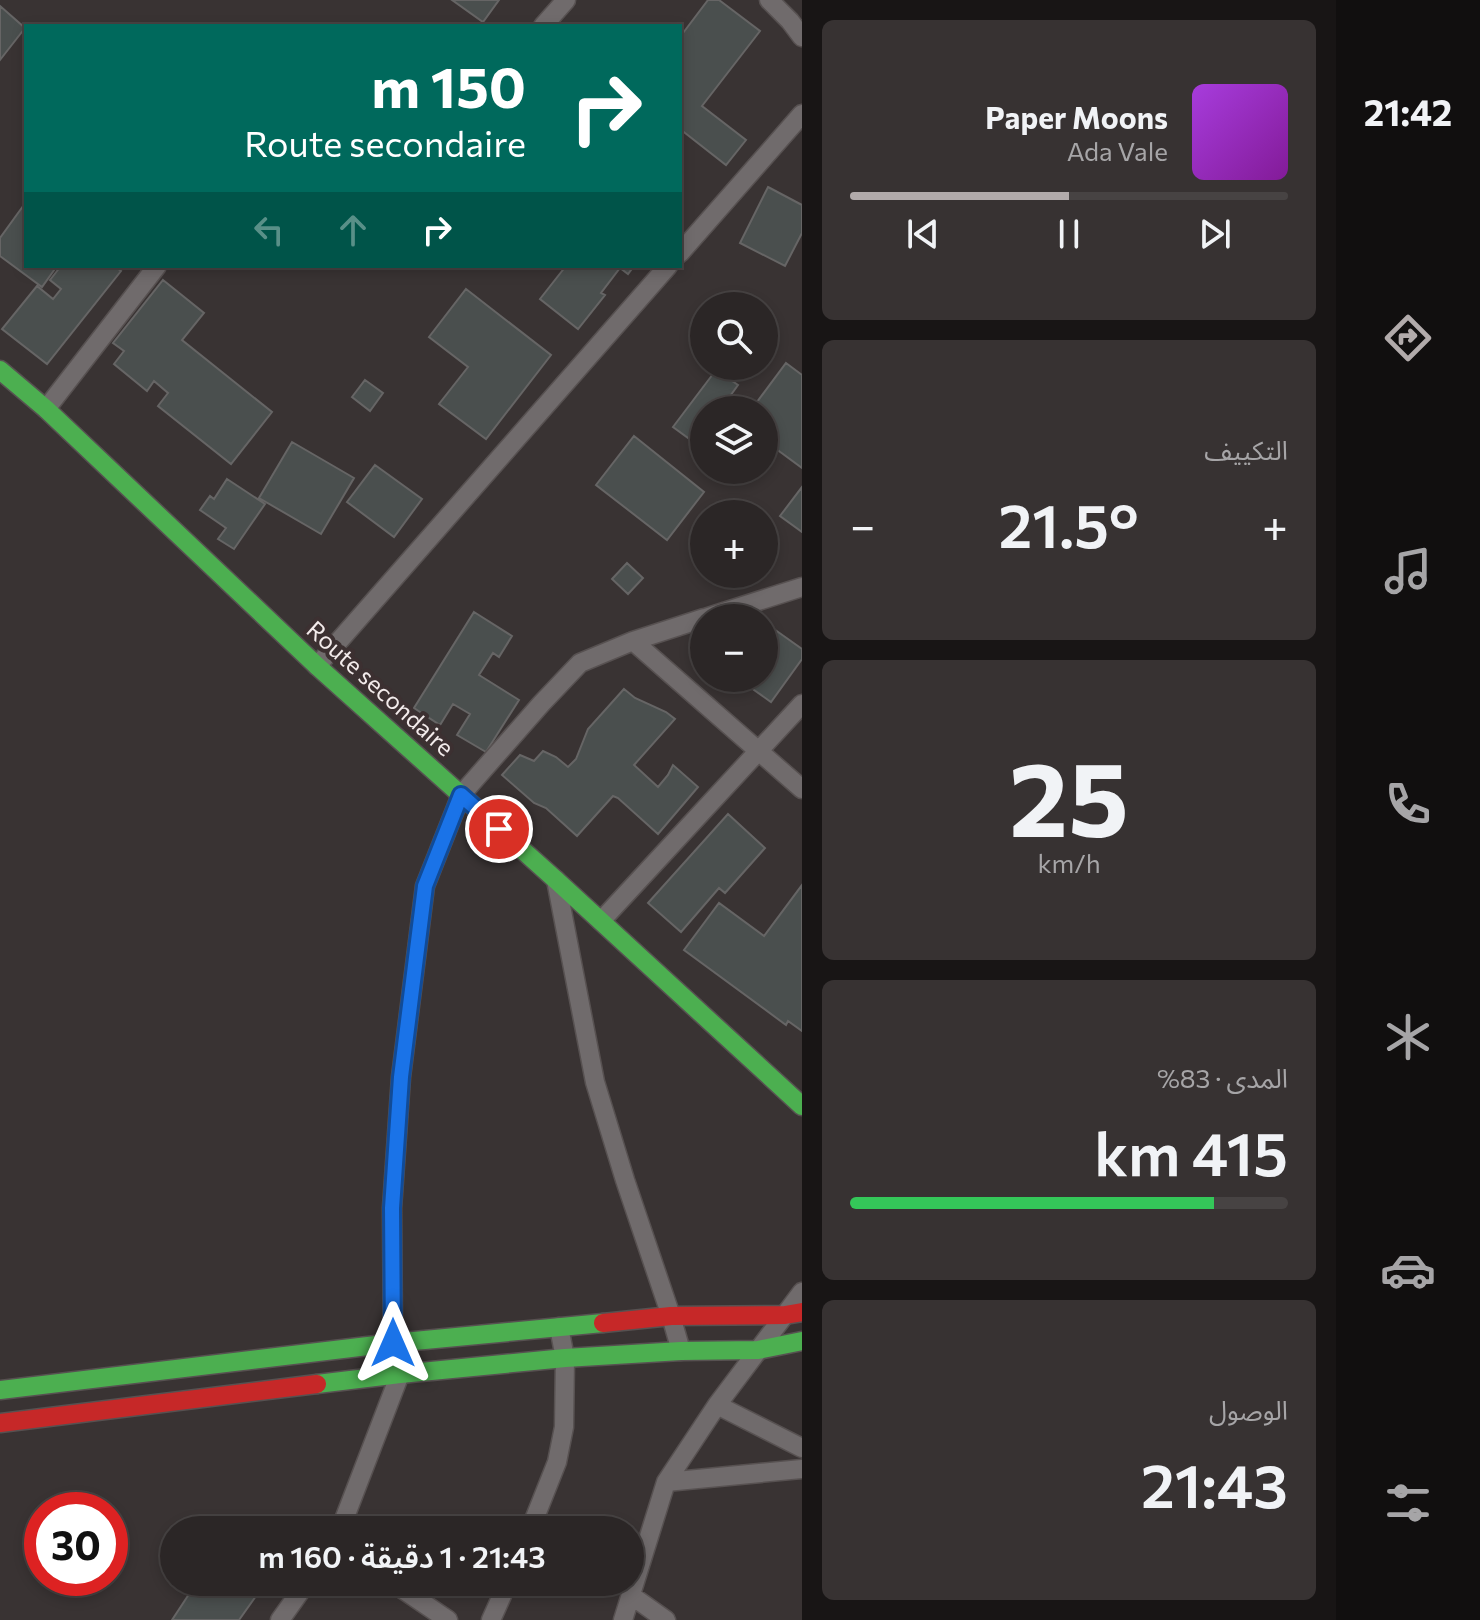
<!DOCTYPE html>
<html lang="ar">
<head>
<meta charset="utf-8">
<style>
	body { margin:0; font-family:Commissioner,"Noto Sans Arabic",sans-serif; background:#373232; color:#f1f3f6; direction:rtl; height:100vh; display:flex; flex-direction:column; font-size:30px; white-space:nowrap }
	* { box-sizing:border-box; margin:0 }
	p { font-size:26px; color:#a6a5a7 }
	.icon { flex:none; width:44px; height:44px; fill:none; stroke:currentColor; stroke-width:2; stroke-linecap:round; stroke-linejoin:round }
	.map { position:relative; flex:1; overflow:hidden; direction:ltr }
	.side { display:flex; flex-direction:column; gap:20px; padding:20px; background:#181515; width:534px }
	.side>* { flex:none }
	.hud { position:absolute; left:24px; top:24px; width:658px; height:244px; border-radius:0px; box-shadow:0 4px 12px #0003,0 0 0 2px #474343; direction:rtl; background:#00695c; color:#fff; overflow:hidden }
	.controls { position:absolute; left:690px; top:292px; display:grid; gap:16px }
	.controls a { display:grid; place-items:center; width:88px; height:88px; border-radius:50%; background:#2b2626; box-shadow:0 4px 12px #0003,0 0 0 2px #474343; font-size:40px }
	.speed { position:absolute; left:24px; top:1492px; display:flex; gap:16px; font-size:40px; font-weight:700; text-align:center }
	.speed>* { display:grid; place-content:center; width:104px; height:104px; border-radius:50%; background:#2b2626; box-shadow:0 4px 12px #0003,0 0 0 2px #474343; line-height:1 }
	.speed .limit { border:12px solid #d22; background:#fff; color:#111 }
	.pin { position:absolute; display:grid; place-items:center; width:68px; height:68px; color:#fff; margin:-34px; border:4px solid #fff; border-radius:50%; box-shadow:0 2px 8px #0007 }
	.me { position:absolute; width:88px; margin:-44px; rotate:0deg; stroke-linejoin:round; filter:drop-shadow(0 0 6px #0008) }
	.turn { display:flex; align-items:center; gap:28px; height:168px; padding:0 24px; font-size:36px }
	.turn .icon { width:104px; height:104px; stroke-width:2.5 }
	.turn b { display:block; font-size:56px; line-height:68px }
	.lanes { display:flex; align-items:center; height:76px; padding:0 24px; background:#0003; justify-content:center; gap:40px; direction:ltr }
	.lanes .off { opacity:.35 }
	.big { font-size:60px; font-weight:600; line-height:1.1 }
	.side .card { flex:1; display:flex; flex-direction:column; justify-content:center; gap:12px; min-width:0; padding:0 28px; border-radius:12px; background:#373232 }
	.side .dial { align-items:center; gap:0 }
	.dial b { font-size:104px; line-height:1 }
	.song { display:flex; align-items:center; gap:24px }
	.cover { width:96px; height:96px; border-radius:12px; background:linear-gradient(135deg,hsl(280 70% 55%),hsl(290 70% 35%)) }
	.played { height:8px; border-radius:4px; background:linear-gradient(90deg,#b2abab 50%,#474343 50%) }
	.keys { display:flex; justify-content:space-around; direction:ltr }
	.heat { display:flex; justify-content:space-between; align-items:center; font-size:44px; direction:ltr }
	.charge { height:12px; border-radius:6px; background:linear-gradient(90deg,#34c759 83%,#474343 0) }
	.trip { position:absolute; left:160px; top:1516px; width:484px; height:80px; border-radius:40px; background:#2b2626; box-shadow:0 4px 12px #0003,0 0 0 2px #474343; font-weight:600; line-height:80px; text-align:center; direction:rtl }
	main { display:flex; flex:1; min-height:0 }
	.tabs { display:flex; flex-direction:column; width:144px; justify-content:space-around; align-items:center; background:#110f0f; color:#a6a5a7 }
	.tabs .icon { width:56px; height:56px }
	.tabs .active { color:#b2abab }
	.tabs b { font-size:36px; color:#f1f3f6 }
	.map>svg:first-child { display:block }
</style>
</head>
<body>
<main>
<nav class="tabs">
<b>21:42</b>
<svg class="icon active" aria-label="directions" viewBox="0 0 24 24"><path d="M12 3l9 9-9 9-9-9zM9 14v-3h6M13 9l2 2-2 2"/></svg>
<svg class="icon" aria-label="music" viewBox="0 0 24 24"><path d="M9 18V5l10-2v13"/><circle cx="6" cy="18" r="3"/><circle cx="16" cy="16" r="3"/></svg>
<svg class="icon" aria-label="phone" viewBox="0 0 24 24"><path d="M5 4h4l2 5-3 2q2 4 5 5l2-3 5 2v4C11 20 4 13 5 4z"/></svg>
<svg class="icon" aria-label="climate" viewBox="0 0 24 24"><path d="M12 3v18M4 7l16 10M4 17L20 7"/></svg>
<svg class="icon" aria-label="car" viewBox="0 0 24 24"><path d="M5 17H2v-5l4-1 3-4h7l3 4 3 1v5h-3M9 17h6M6 11h13"/><circle cx="7" cy="17" r="2"/><circle cx="17" cy="17" r="2"/></svg>
<svg class="icon" aria-label="filters" viewBox="0 0 24 24"><path d="M4 7h16M4 17h16"/><circle cx="9" cy="7" r="2"/><circle cx="15" cy="17" r="2"/></svg>
</nav>
<section class="side">
<div class="card">
<div class="song"><i class="cover"></i><div><b>Paper Moons</b><p>Ada Vale</p></div></div>
<div class="played"></div>
<div class="keys"><svg class="icon" aria-label="previous" viewBox="0 0 24 24"><path d="M18 5L8 12l10 7zM5 5v14"/></svg><svg class="icon" aria-label="pause" viewBox="0 0 24 24"><path d="M8 5v14M16 5v14"/></svg><svg class="icon" aria-label="next" viewBox="0 0 24 24"><path d="M6 5l10 7-10 7zM19 5v14"/></svg></div>
</div>
<div class="card"><p>التكييف</p>
<div class="heat"><a>−</a><b class="big">21.5°</b><a>+</a></div>
</div>
<div class="card dial"><b>25</b><p>km/h</p></div>
<div class="card"><p>المدى · 83%</p><b class="big">415 km</b><div class="charge"></div></div>
<div class="card"><p>الوصول</p><b class="big">21:43</b></div>
</section>
<div class="map">
<svg width="802" height="1620" viewBox="0 0 802 1620">
	<rect width="100%" height="100%" fill="#393333"/>
	<!-- building -->
	<path fill="#4a4f4e" stroke="#666565" stroke-width="2" d="M452,0h47l-16,22z
		M708,0h11l41,31 -58,75 44,34 -20,25 -46,-36v-92z
		M0,6l25,22 -25,32z
		M768,187l34,18v28l-17,33 -45,-23z
		M26,202v64h31l-15,21 -42,-31v-18z
		M61,266h53l7,5 -74,93 -45,-35 35,-43 16,13 8,-10 -11,-9z
		M566,266h68l-6,8 -8,-6 -19,25 4,2 -27,34 -38,-30z
		M163,280l41,33 -22,27 90,72 -41,52 -73,-58 10,-13 -14,-12 -7,10 -33,-27 10,-13 -11,-8z
		M466,289l85,66 -65,84 -47,-35 29,-37 -39,-30z
		M786,363l16,12v93l-38,-28v-30h-13z
		M716,370l22,15 -18,25h-16v21l-9,12 -22,-16z
		M365,380l18,13 -13,18 -18,-14z
		M634,436l70,56 -37,48 -71,-55z
		M292,442l62,36 -33,56 -62,-36z
		M375,465l47,34 -28,38 -47,-35z
		M227,479l38,25 -31,45 -16,-10 8,-11 -26,-18 10,-14 4,3z
		M802,487v45l-22,-16z
		M627,563l16,15 -15,16 -16,-15z
		M474,612l38,24 -13,21 -6,-4 -14,22 40,25 -33,52 -29,-17 13,-21 -17,-10 -13,21 -26,-17z
		M764,622l38,27v10l-31,43 -34,-24h27z
		M624,689l11,9 31,14 9,7 -41,46 24,22 10,-12 5,-10 25,22 -40,47 -40,-36 -5,-2 -36,40 -31,-28 -12,-5 -32,-28 18,-20 14,6 9,-10 13,6 12,10 8,-8 12,-30z
		M728,814l37,34 -40,45 -6,-5 -38,44 -33,-29z
		M802,885v146l-14,-10 -2,4 -102,-75 35,-47 45,33z
		M197,1582h49l-3,5 13,9 -17,24h-67z"/>
	<g fill="none" stroke-linecap="round" stroke-linejoin="round">
		<defs>
			<path id="street" d="M769,0l21,21 12,16
				M543,26l23,-26
				M680,253l122,-139
				M46,409l111,-143
				M705,618l97,-31
				M633,641l169,148
				M317,666l351,-400
				M556,880l39,202 30,98 46,136 10,35
				M601,921l201,-217
				M717,1405l85,43
				M666,1482l136,-13
				M340,1530l60,-156 -7,-31 -1,-135 9,-131 24,-191 36,-91 80,-91 39,-41 53,-22 71,-23
				M530,1530l27,-68 7,-35 1,-69 -6,-31
				M392,1582l56,38
				M632,1596l34,24
				M280,1620l27,-38
				M491,1620l17,-38
				M623,1620l43,-138 51,-77 85,-113"/>
			<path id="fast" d="M0,370l46,39 271,257 239,214 246,226
				M317,1384l83,-10 165,-16 116,-7 77,-1 44,-9
				M0,1390l393,-47 210,-20"/>
			<path id="jam" d="M603,1323l68,-7 114,-1 17,-3
				M0,1423l317,-39"/>
		</defs>
		<!-- street casing -->
		<use href="#street" stroke="#575151" stroke-width="21"/>
		<!-- fast casing -->
		<use href="#fast" stroke="#575151" stroke-width="21"/>
		<!-- jam casing -->
		<use href="#jam" stroke="#575151" stroke-width="21"/>
		<!-- street -->
		<use href="#street" stroke="#706b6c" stroke-width="18"/>
		<!-- fast -->
		<use href="#fast" stroke="#4caf50" stroke-width="18"/>
		<!-- jam -->
		<use href="#jam" stroke="#c62828" stroke-width="18"/>
	</g>
	<g fill="none" stroke-linecap="round" stroke-linejoin="round">
		<defs>
			<path id="route" d="M393,1343l-1,-135 9,-131 24,-191 36,-91 38,34"/>
		</defs>
		<!-- route casing -->
		<use href="#route" stroke="#114b97" stroke-width="20"/>
		<!-- route -->
		<use href="#route" stroke="#1a73e8" stroke-width="14"/>
	</g>
	<g text-anchor="middle" stroke-width="8" stroke-linejoin="round" paint-order="stroke">
		<!-- street labels -->
		<g font-size="24" fill="#f3ebeb" stroke="#3c3031">
			<text transform="translate(380 689) rotate(42)" y="8">Route secondaire</text>
		</g>
	</g>
</svg>
<div class="controls">
<a><svg class="icon" aria-label="search" viewBox="0 0 24 24"><circle cx="10" cy="10" r="6"/><path d="M15 15l6 6"/></svg></a>
<a><svg class="icon" aria-label="layers" viewBox="0 0 24 24"><path d="M12 4l9 5-9 5-9-5zM3 14l9 5 9-5"/></svg></a>
<a>+</a>
<a>−</a>
</div>
<div class="speed"><div class="limit">30</div></div>
<div class="pin" style="left:499px;top:829px;background:#d93025"><svg class="icon" aria-label="arrive" viewBox="0 0 24 24"><path d="M6 21V4h12l-3 4 3 4H6"/></svg></div>
<svg class="me" style="left:393px;top:1343px" viewBox="-20 -20 40 40"><path d="M0-17L14 15 0 8-14 15z" fill="#1a73e8" stroke="#fff" stroke-width="4"/></svg>
<div class="trip">21:43 · 1 دقيقة · 160 m</div>
<div class="hud">
<div class="turn"><svg class="icon" aria-label="right" viewBox="0 0 24 24"><path d="M7 20v-9h11M14 6l5 5-5 5"/></svg><div><b>150 m</b>Route secondaire</div></div>
<div class="lanes"><svg class="icon off" aria-label="left" viewBox="0 0 24 24"><path d="M17 20v-9H6M10 6l-5 5 5 5"/></svg><svg class="icon off" aria-label="ahead" viewBox="0 0 24 24"><path d="M12 20V5M6 11l6-6 6 6"/></svg><svg class="icon" aria-label="right" viewBox="0 0 24 24"><path d="M7 20v-9h11M14 6l5 5-5 5"/></svg></div>
</div>
</div>
</main>
</body>
</html>
